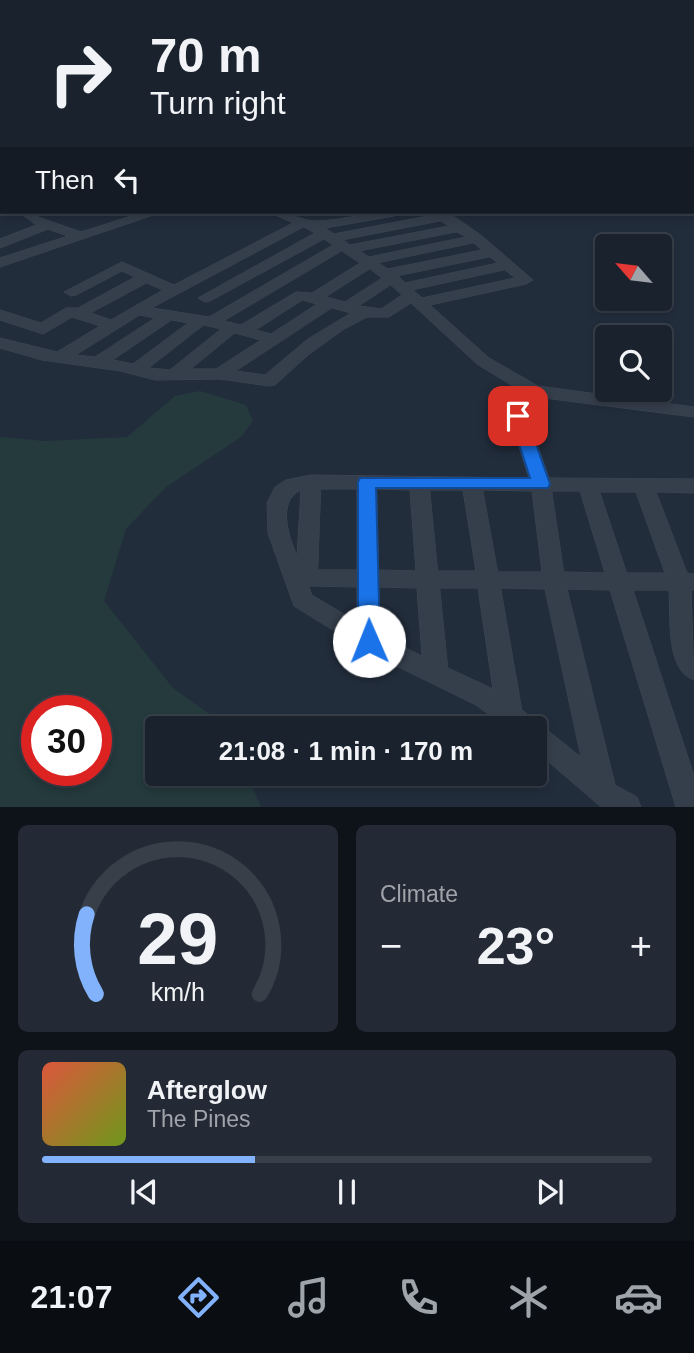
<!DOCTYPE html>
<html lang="en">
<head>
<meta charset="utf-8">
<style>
	body { margin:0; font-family:Arial,sans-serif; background:#232a35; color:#f1f3f6; height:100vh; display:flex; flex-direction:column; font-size:26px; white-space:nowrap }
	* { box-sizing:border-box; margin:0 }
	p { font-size:23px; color:#9fa4aa }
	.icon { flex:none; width:38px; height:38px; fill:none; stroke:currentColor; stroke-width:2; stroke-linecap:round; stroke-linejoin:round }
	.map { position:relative; height:807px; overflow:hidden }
	.panel { display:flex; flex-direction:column; gap:18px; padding:18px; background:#0e1319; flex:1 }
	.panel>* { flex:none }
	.hud { position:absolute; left:0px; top:0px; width:695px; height:214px; box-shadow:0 4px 10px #0003,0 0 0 2px #383f49; background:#1a222d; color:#f1f3f6; overflow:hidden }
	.needle { width:46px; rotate:298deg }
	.fabs { position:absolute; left:595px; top:234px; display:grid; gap:14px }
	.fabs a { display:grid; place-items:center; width:77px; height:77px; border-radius:7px; background:#1a222d; box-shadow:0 4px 10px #0003,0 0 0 2px #383f49; font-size:35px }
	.speed { position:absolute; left:21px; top:695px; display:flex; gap:14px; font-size:35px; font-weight:700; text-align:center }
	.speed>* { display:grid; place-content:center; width:91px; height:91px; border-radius:50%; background:#1a222d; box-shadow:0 4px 10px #0003,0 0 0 2px #383f49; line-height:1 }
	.speed .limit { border:10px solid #d22; background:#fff; color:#111 }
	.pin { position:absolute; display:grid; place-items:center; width:60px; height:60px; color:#fff; margin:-30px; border-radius:14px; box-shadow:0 4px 10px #0006 }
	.me { position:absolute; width:77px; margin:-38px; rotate:359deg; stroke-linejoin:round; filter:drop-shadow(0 0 5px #0008) }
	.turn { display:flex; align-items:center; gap:24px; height:147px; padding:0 35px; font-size:32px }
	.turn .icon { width:91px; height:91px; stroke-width:2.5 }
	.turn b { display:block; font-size:49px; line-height:60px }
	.then { display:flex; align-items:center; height:66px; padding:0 35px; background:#0003; gap:14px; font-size:26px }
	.big { font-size:52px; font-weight:700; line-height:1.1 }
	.panel .tile { flex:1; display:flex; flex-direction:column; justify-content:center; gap:10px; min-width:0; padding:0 24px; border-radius:10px; background:#232a35 }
	.panel .dial { align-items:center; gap:0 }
	.dial svg { height:182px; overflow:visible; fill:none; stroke:#383f49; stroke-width:7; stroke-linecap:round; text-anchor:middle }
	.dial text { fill:#f1f3f6; stroke:none }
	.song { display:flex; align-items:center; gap:21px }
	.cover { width:84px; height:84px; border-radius:10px; background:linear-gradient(135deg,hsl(10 70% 55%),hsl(80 70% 35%)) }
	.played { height:7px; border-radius:4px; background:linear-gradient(90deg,#82b2fb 35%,#383f49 35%) }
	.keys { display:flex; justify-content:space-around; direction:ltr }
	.heat { display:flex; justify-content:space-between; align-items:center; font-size:38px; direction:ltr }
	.panel .tiles { flex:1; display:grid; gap:18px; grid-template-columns:1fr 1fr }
	.tile:last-child { grid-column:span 2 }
	.trip { position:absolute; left:145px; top:716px; width:402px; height:70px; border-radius:7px; background:#1a222d; box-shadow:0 4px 10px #0003,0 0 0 2px #383f49; font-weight:700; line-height:70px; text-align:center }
	.tab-bar { display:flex; height:112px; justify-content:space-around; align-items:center; background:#0a0e12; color:#9fa4aa }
	.tab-bar .icon { width:49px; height:49px }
	.tab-bar .active { color:#82b2fb }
	.tab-bar b { font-size:32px; color:#f1f3f6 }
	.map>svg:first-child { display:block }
</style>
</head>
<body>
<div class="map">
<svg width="694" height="807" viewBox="0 0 694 807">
	<rect width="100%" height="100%" fill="#222d3c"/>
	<!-- green -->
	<path fill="#243a3d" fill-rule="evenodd" d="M0,0h287l-285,2 -2,9z
		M200,391l46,14 7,16 -12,16 -75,50 -40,42 -22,72 69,87 56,40h-71v46h89l14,33h-261v-370l45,4 82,-4 48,-41zM96,710v60h-59v-60z"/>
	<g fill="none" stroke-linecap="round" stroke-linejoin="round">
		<!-- river -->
		<path fill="#15243a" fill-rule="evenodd" d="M84,0h13l-14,2z
			M140,0h14l1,2h-14z
			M226,0h76l-77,2z
			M0,16h2v8h-2z"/>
		<defs>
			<path id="minor" d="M648,0h10l-12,2z
				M694,57v6l-1,1v-6z
				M693,75l1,1v6l-1,-1z
				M0,89h2v6h-2z
				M0,113h2v6h-2z
				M693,117h1v6h-1z
				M693,133h1v7h-1z
				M0,138h2l-2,7z
				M0,169h2v8h-2z
				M19,212h13l6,5 43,15 63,-20h18l-162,55v-9l68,-22 -20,-7 -48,19v-9l36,-14z
				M269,212c19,-1 35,10 48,9 28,-1 55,-10 83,-9l-6,4 -69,12 9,6 99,-19 -2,-3 18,1 33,23 51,44 -7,4 -96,21 59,53 49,28 156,21v10l-158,-20 -9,6v13l22,62 145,1v14l-38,-1 31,81 7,1v16h-3l3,90c-29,-10 -23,-63 -25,-90h-36l61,186v31h-18l-66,-217 -43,-1 48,196 22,12 4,10h-40l-65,-56v-23h-29l-31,-23 -106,-52 -76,-47 -26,-73 -1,-30 8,-16 11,-7 25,-5 218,3 -20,-62v-15l12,-10 -44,-27 -66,-61 -22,14h-22l-23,12 -36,26 -33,30 -6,1 -49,-7 -65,1 -34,-9 -79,-11 -42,-12v-10l57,14 43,-26 -28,-9 -29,17 -43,-14v-10l41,13 25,-15h12l57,-31 -13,-6 -46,24 -5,1 -7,-4 58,-30 52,23 119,-62zM441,221l8,5 -99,19 -7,-5zM304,227l11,6 -117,65 7,4 5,-1 114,-62 9,6 -124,72 -57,-9zM457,232l9,5 -97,20 -9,-6zM474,243l8,7 -94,19 -10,-6zM342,251l18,12 -48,30 -16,-1 -55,33 -17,-4zM490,257l8,6 -93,20 -7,-7zM370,269l12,9 -37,24 -19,-5zM505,270l10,8 -93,20 -9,-8zM147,283l16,7 -52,30 -20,-7zM391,285l11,10 -21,14 -22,-3zM303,300l14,4 -46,30 -15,-4zM332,308l19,5 -43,26 -43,36 -29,-4zM140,315l15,3 -60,39 -19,-2zM172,320l16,3 -55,41 -20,-4zM204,325l17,4 -51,41 -21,-2zM235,333l26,7 -45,29h-25zM321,489h36v81h-39zM377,489l33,1 6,81 -37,-1zM301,490l-4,66c-8,-19 -21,-55 4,-66zM430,490h33l13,81h-38zM483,490l49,1 10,81h-44zM552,491h28l25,82 -41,-1zM600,492h36l29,81h-38zM309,586l48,1v35l-45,-27zM379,587l38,1 5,68 -41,-20zM440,588h38l15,101 -45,-21zM501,588l44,1 36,168 -59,-47z"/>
		</defs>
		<!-- minor casing -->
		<use href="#minor" stroke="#3f4855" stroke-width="1"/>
		<!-- minor -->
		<use href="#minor" fill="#353f4c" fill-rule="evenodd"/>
	</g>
	<!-- route -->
	<path fill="#1a73e8" stroke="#114b97" stroke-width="2" d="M518,411l8,5 24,68 -2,4h-172l4,153 -3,6 -8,3 -8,-3 -3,-6v-159l2,-4h170l-20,-62z"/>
</svg>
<div class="fabs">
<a><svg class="needle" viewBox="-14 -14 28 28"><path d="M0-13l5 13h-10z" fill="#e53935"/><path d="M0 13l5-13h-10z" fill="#9fa4aa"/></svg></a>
<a><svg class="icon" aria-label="search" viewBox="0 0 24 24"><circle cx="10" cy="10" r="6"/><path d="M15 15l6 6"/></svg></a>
</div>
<div class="speed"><div class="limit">30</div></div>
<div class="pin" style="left:518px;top:416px;background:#d93025"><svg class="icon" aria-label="arrive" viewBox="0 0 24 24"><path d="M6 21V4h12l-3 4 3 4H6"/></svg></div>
<svg class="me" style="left:369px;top:641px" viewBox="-20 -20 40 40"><circle r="19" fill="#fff"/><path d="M0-13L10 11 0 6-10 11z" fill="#1a73e8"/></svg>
<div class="trip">21:08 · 1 min · 170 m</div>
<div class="hud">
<div class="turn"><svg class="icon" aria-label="right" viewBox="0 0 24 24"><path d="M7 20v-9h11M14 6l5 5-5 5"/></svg><div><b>70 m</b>Turn right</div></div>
<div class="then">Then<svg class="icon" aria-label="left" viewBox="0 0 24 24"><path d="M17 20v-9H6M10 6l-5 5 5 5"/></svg></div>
</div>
</div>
<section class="panel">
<div class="tiles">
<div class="tile dial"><svg viewBox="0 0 100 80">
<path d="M14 69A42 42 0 1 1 86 69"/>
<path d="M14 69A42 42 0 0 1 10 34" stroke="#82b2fb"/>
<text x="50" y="56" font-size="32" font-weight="700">29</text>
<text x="50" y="72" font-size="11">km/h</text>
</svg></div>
<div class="tile"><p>Climate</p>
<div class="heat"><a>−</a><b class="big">23°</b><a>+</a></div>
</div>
<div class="tile">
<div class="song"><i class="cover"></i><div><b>Afterglow</b><p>The Pines</p></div></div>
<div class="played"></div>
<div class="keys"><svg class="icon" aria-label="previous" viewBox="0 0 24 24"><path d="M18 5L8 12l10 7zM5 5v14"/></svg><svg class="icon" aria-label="pause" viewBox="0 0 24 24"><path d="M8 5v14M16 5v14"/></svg><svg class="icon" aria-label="next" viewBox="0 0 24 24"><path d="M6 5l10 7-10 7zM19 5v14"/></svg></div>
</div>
</div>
</section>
<nav class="tab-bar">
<b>21:07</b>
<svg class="icon active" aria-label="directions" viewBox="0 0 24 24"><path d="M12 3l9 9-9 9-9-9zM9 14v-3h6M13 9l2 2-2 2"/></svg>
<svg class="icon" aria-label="music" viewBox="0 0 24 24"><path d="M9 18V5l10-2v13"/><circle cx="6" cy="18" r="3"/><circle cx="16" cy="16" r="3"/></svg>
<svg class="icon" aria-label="phone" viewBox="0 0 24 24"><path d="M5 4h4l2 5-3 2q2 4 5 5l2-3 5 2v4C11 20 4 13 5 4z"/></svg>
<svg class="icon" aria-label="climate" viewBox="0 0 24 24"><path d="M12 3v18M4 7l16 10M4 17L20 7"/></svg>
<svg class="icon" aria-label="car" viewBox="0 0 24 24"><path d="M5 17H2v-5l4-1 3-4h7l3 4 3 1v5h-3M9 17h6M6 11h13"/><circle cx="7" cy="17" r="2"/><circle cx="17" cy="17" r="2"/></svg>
</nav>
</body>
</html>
